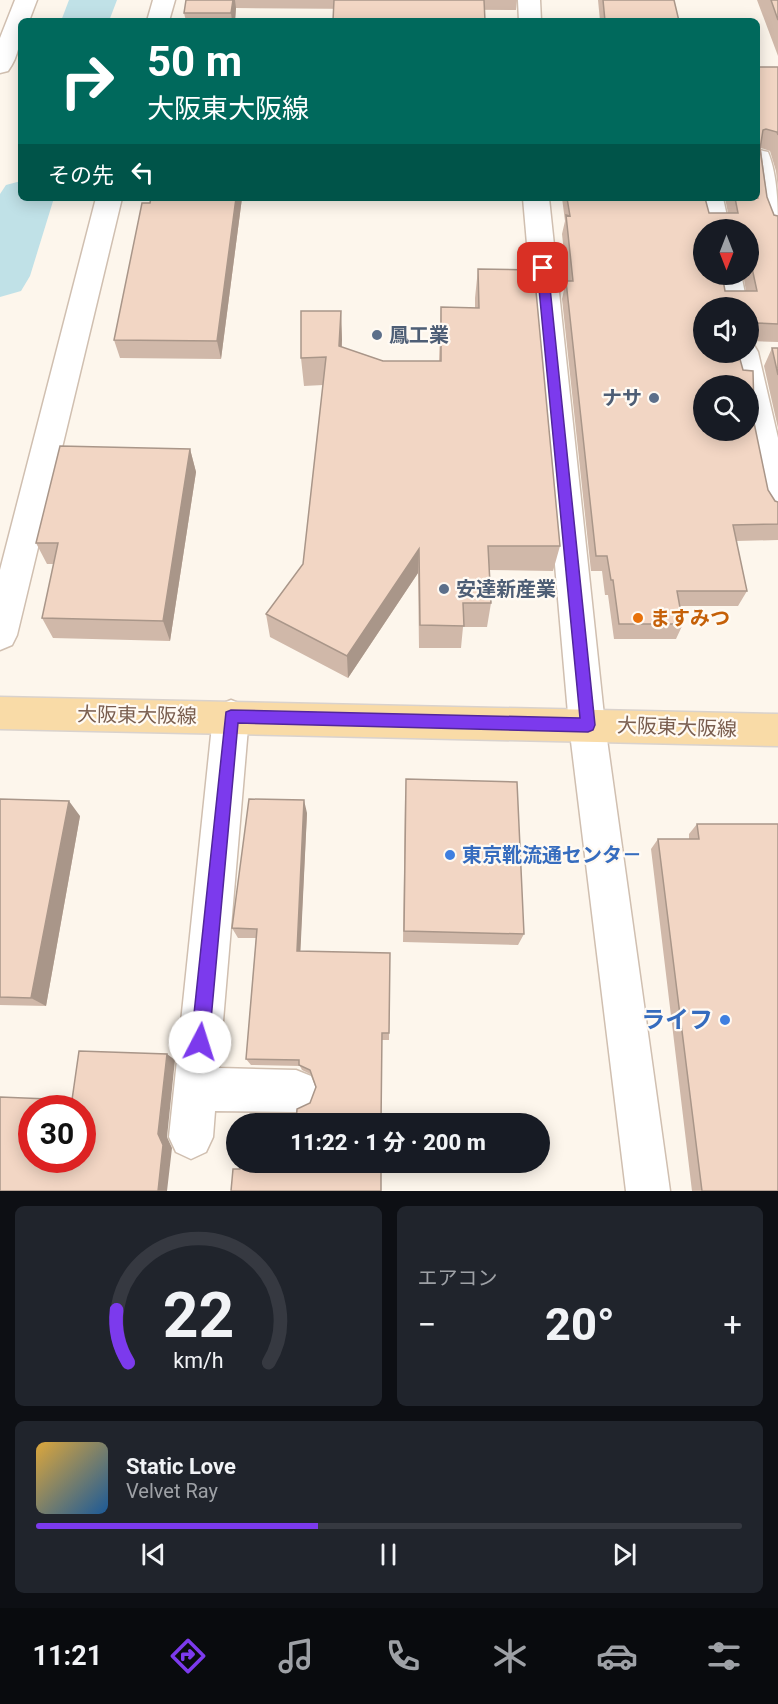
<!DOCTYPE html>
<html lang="ja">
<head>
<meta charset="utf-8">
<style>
	body { margin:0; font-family:Roboto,"Noto Sans JP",sans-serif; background:#20242c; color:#f1f3f6; height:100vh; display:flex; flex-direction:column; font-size:22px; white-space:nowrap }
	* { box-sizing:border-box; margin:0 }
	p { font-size:20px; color:#9ea1a6 }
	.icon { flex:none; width:33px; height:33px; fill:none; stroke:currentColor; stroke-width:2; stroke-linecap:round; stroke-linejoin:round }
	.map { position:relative; height:1191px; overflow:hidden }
	.details { display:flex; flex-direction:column; gap:15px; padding:15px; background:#0d0f14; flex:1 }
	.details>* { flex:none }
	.top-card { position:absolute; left:18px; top:18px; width:742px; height:183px; border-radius:9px; box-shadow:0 3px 15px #0003; background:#00695c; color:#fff; overflow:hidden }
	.needle { width:39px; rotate:180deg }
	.tools { position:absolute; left:693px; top:219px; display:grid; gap:12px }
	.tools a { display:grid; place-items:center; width:66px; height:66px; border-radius:50%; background:#171b24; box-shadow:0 3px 15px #0003; font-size:30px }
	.speed { position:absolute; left:18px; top:1095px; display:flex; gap:12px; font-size:30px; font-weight:700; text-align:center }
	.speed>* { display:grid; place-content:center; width:78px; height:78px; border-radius:50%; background:#171b24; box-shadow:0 3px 15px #0003; line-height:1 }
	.speed .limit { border:9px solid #d22; background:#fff; color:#111 }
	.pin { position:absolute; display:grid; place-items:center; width:51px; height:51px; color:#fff; margin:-26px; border-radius:12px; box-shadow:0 3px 9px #0006 }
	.me { position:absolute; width:66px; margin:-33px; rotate:5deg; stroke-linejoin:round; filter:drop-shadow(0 0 4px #0008) }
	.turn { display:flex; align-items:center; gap:21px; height:126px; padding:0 30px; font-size:27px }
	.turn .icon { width:78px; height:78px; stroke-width:2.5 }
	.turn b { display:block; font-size:42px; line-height:51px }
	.then { display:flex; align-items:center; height:57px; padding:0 30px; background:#0003; gap:12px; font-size:22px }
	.big { font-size:45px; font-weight:800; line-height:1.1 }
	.details .card { flex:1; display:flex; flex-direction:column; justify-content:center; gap:9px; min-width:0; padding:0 21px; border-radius:9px; background:#20242c }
	.details .dial { align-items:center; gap:0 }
	.dial svg { height:156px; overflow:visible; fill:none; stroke:#363941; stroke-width:7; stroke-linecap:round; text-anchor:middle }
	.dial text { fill:#f1f3f6; stroke:none }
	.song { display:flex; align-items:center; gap:18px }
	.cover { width:72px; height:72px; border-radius:9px; background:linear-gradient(135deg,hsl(40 70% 55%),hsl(210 70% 35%)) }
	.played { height:6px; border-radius:3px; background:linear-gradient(90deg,#7c3aed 40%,#363941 40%) }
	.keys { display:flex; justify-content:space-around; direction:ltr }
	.heat { display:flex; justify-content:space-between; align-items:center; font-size:33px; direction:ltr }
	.details .tiles { flex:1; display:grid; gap:15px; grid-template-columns:1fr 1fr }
	.card:last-child { grid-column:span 2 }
	.trip { position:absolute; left:226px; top:1113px; width:324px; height:60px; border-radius:30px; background:#171b24; box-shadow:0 3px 15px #0003; font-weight:800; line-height:60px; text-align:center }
	.dock { display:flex; height:96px; justify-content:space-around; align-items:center; background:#090b0e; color:#9ea1a6 }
	.dock .icon { width:42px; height:42px }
	.dock .current { color:#7c3aed }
	.dock b { font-size:27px; color:#f1f3f6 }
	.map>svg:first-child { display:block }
</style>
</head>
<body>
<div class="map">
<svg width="778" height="1191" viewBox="0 0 778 1191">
	<rect width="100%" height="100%" fill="#fdf6ec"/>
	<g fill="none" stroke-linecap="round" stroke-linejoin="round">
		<!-- river -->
		<path fill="#c0e1e7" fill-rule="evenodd" d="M69,0h48l-8,21h-48z
			M21,181v17h33l-24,78 -9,15 -21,6v-103l6,-9z"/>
		<defs>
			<path id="minor" d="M15,0h22l-8,21h-8c0,18 -2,35 -13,50l-8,2v-35z
				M153,0h22l-6,21h-22z
				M518,0h22l1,21h-22z
				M759,150l9,2c10,24 10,57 10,84l-9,-3c-11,-17 -17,-65 -10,-83z
				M96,198h26l-105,437 -5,10 -12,5v-80z
				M523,198h26l56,527 65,466h-44l-57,-466z
				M697,198h26l7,32h-26z
				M714,274h27l7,34h-28z
				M748,343l6,2 4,7 20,86v81l-11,-4 -5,-9 -16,-76h2v-44h-11l-7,-34h18z
				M231,700l12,5 6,11 -30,352 77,2 15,6 6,15 -6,15 -15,6 -81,-1 -2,26 -7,15 -15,7 -15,-7 -7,-15 44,-421 6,-11z"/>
			<path id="major" d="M0,697l778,17v32l-778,-17z"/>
		</defs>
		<!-- minor casing -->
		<use href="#minor" stroke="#d0bfb0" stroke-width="3"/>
		<!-- major casing -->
		<use href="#major" stroke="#d9d2cd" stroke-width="3"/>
		<!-- minor -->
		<use href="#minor" fill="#fff" fill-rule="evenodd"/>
		<!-- major -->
		<use href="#major" fill="#f9dba7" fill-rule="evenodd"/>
	</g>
	<!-- wall -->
	<path fill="#d0b8a9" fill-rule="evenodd" d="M186,0h331l-1,10 -280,-2 -1,13h-49l-2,-8z
		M598,0h76l5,21h-79z
		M757,0h21v56z
		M758,67h20v122l-2,-18 -6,-20 -9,-3 6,49 7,18 4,1v126l-29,-1 -1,2v-35h-44v35h-2l50,71 16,76 7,11 3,1v38l-42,1 11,50 -9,15h-58l3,18 -7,15h-62l-6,-44h-3l-3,-24h-11l-29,-272 4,-18h1l-5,-47 3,-13 -3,-23h143l4,15h19l-3,-15h33zM704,230h44v44h-5l3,17h-21z
		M242,198l-21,161 -101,-1 -6,-18 36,-137z
		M478,269l82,277 -7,25 -64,-1 2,33 -4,24h-24l-2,21h-42l-1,-75 -70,105 -78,-41 -4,-23 37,-50 20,-179 -19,1 -3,-28 40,-47 1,36 41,14h56l2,-54 34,1v-10z
		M772,348h6v80l-14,-62z
		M190,449l6,23 -26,169 -117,-3 -11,-20 12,-54h-7l-11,-21z
		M405,795l119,139 -6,11 -115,-3z
		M0,799l80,17 -34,190 -46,-1z
		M307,813l-7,138 90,2 -1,87h-7l-72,63 6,-16 -4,-12 -10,-5 -2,-4 -49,-1 -5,-6 10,-121h-18l-6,-10z
		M697,824l81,367h-86l-41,-342 7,-10h31v-5z"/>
	<!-- shaded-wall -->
	<path fill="#a99689" d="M233,0h2l1,8 -1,13h-3l-1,-8z
		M236,198h6l-21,161 -4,-18z
		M341,311l1,29 -2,34 -1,-28z
		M703,326l1,17 -8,1 1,-8z
		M190,449l6,23 -26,169 -7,-20z
		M419,549l-1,24 -70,105 -1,-22z
		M304,800l3,13 -7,147 -3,-9z
		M69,801l11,15 -34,190 -15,-8z
		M167,1054l8,6 -8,77 5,11 -5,43h-9v-57z"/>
	<!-- building -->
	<path fill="#f2d6c4" stroke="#a99689" stroke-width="1.5" fill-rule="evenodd" d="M186,0h47l-2,13h-47z
		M334,0h150l1,21h-152z
		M603,0h71l5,21h-74z
		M771,0h7v20z
		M557,20l39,1h-39z
		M758,67h20v68l-1,-3 -11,-3 -3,1 -3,19 7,48 7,18 4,1v108l-22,-1 -3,9h-5v-24h-44v18l-7,10 7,8v8h34l5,18 10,1 1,40 -2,2 16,77 7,11 3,1v22l-45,1 14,66h-70l6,33h-64l-6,-44h-2l-4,-24h-11l-30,-275h7l-7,-66 4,1 -3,-18h138l4,15h29l-3,-15h23zM704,230h44v24h1l8,37h-32l-3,-17h-18zM704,386h44v44h-44z
		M151,198h85l-19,143 -103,-1 28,-137h8z
		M478,269l56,1 26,276h-72l3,57h-28l1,23 -44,-1 -1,-76 -72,107 -81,-42 37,-50 23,-207 -25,1v-47h40l-2,35 44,15h58v-54l38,1z
		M772,348h6v27z
		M60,446l130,3 -27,172 -121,-3 16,-75h-22z
		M406,779l111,3 7,152 -120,-3z
		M0,799l69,2 -38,197 -31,-1z
		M249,799l55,1 -7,151 93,2 -1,80h-7l-1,91h-85l1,-15 13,-6 6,-16 -6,-17 -11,-5v-5l-53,-1 11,-130 -25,-1z
		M697,824h81v367h-76l-44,-352h41z
		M79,1051l88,3 -9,80 5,11 -5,46h-158v-94l72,3zM32,1108h50v52h-50z
		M241,1162h140v29h-150l2,-22h7z"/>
	<!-- route -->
	<path fill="#7c3aed" stroke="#51269a" stroke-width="1.5" d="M543,264l5,4 47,457 -2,5 -5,2 -350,-9 -29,319 -3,6 -6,2 -6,-2 -3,-6 35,-330 5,-2 349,8 -43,-450z"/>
	<!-- markers -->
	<g fill="#5c6f8a" stroke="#fffaf3" stroke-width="2">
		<circle cx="377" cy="335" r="6"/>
		<circle cx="654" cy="398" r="6"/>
		<circle cx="444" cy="589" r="6"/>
	</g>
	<circle fill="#e8710a" stroke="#fffaf3" stroke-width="2" cx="638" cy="618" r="6"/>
	<g fill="#3f7fe0" stroke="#fffaf3" stroke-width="2">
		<circle cx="450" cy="855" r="6"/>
		<circle cx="725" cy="1020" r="6"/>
	</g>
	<g text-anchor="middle" stroke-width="4.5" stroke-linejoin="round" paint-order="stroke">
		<!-- service labels -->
		<g font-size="20" font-weight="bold" fill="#4e5e75" stroke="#fffaf3" text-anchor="start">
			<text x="389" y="342">鳳工業</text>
			<text x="642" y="405" text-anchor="end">ナサ</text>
			<text x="456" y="596">安達新産業</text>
		</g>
		<!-- food labels -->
		<g font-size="20" font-weight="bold" fill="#c56008" stroke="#fffaf3" text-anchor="start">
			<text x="650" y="625">ますみつ</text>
		</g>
		<!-- street labels -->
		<g font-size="20" fill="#795d4e" stroke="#fffaf3">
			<text transform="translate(137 715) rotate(1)" y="7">大阪東大阪線</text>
			<text transform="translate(677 727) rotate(2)" y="7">大阪東大阪線</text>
		</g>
		<!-- shop labels -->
		<g font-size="20" font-weight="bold" fill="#366cbe" stroke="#fffaf3" text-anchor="start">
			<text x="462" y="862">東京靴流通センタ－</text>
		</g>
		<!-- near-shop labels -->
		<g font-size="24" font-weight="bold" fill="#366cbe" stroke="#fffaf3" text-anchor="end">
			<text x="713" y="1028">ライフ</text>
		</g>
	</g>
</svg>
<div class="tools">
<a><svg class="needle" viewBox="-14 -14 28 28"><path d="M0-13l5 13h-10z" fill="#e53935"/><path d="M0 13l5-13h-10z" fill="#9ea1a6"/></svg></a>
<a><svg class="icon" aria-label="sound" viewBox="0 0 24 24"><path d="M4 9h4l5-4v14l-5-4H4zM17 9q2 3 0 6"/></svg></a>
<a><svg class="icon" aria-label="search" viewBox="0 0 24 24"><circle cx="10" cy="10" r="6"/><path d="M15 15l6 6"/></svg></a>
</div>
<div class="speed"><div class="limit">30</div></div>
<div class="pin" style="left:543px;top:268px;background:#d93025"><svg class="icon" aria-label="arrive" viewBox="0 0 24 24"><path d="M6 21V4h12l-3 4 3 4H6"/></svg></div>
<svg class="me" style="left:200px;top:1042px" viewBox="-20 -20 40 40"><circle r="19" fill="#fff"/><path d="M0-13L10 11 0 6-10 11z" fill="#7c3aed"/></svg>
<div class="trip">11:22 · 1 分 · 200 m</div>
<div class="top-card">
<div class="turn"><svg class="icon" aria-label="right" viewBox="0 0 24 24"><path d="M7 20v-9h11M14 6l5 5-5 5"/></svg><div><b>50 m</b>大阪東大阪線</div></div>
<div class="then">その先<svg class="icon" aria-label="left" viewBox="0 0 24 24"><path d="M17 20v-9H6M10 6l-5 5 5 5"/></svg></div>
</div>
</div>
<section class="details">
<div class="tiles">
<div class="card dial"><svg viewBox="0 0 100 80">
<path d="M14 69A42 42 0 1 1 86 69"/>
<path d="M14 69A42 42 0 0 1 8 42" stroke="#7c3aed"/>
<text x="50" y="56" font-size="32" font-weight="700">22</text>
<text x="50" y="72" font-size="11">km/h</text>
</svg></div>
<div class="card"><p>エアコン</p>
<div class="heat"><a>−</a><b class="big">20°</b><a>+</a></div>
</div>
<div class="card">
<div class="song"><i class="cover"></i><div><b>Static Love</b><p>Velvet Ray</p></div></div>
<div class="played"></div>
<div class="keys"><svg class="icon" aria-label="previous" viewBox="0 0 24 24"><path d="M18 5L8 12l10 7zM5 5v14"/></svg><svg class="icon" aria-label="pause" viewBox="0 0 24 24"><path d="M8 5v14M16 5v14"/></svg><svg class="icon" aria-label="next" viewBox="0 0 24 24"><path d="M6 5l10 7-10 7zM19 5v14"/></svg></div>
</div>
</div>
</section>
<nav class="dock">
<b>11:21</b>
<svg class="icon current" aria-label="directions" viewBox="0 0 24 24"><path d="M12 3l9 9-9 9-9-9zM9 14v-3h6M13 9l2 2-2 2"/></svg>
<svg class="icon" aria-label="music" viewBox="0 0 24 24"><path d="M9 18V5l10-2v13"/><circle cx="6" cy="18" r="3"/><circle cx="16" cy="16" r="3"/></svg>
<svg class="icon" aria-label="phone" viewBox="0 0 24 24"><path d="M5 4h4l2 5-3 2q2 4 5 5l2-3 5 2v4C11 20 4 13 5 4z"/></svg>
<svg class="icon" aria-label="climate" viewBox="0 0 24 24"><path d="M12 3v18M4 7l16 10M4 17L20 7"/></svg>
<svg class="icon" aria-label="car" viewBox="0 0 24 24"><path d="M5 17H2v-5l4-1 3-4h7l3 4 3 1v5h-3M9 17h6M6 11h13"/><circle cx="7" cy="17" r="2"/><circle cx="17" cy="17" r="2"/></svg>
<svg class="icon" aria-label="filters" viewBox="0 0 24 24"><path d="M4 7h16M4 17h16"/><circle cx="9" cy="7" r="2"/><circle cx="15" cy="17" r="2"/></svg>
</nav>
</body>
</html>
